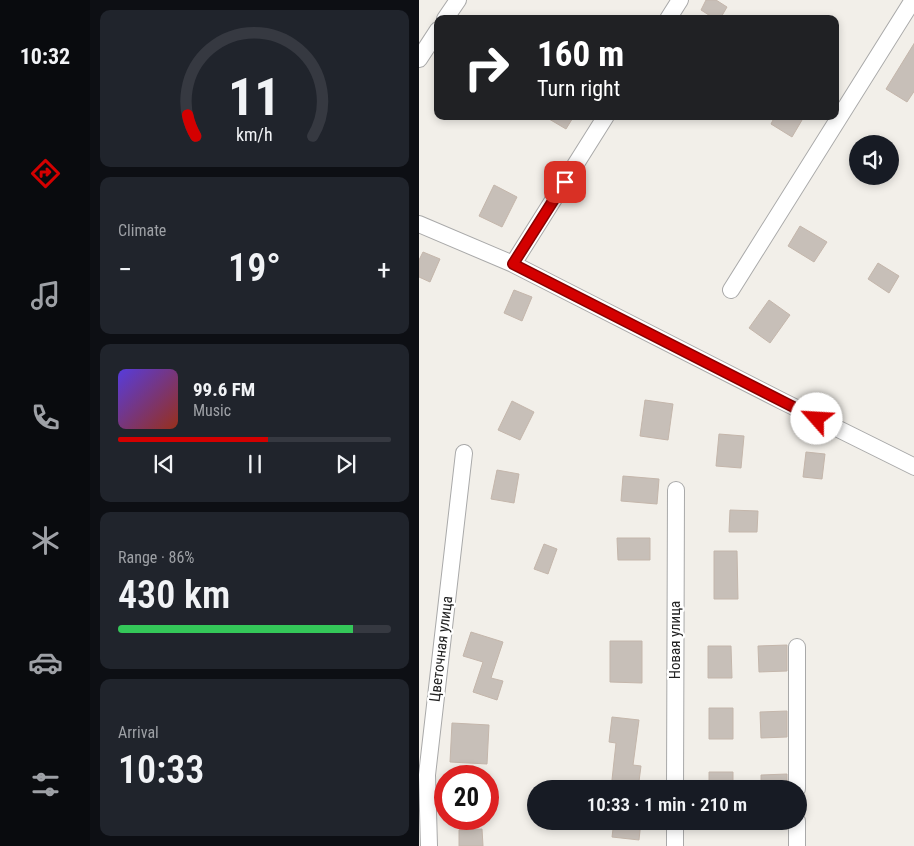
<!DOCTYPE html>
<html lang="en">
<head>
<meta charset="utf-8">
<style>
	body { margin:0; font-family:"Roboto Condensed",sans-serif; background:#20242c; color:#f1f3f6; height:100vh; display:flex; flex-direction:column; font-size:19px; white-space:nowrap }
	* { box-sizing:border-box; margin:0 }
	p { font-size:16px; color:#9ea1a6 }
	.icon { flex:none; width:28px; height:28px; fill:none; stroke:currentColor; stroke-width:2; stroke-linecap:round; stroke-linejoin:round }
	.map { position:relative; flex:1; overflow:hidden }
	.sheet { display:flex; flex-direction:column; gap:10px; padding:10px; background:#0d0f14; width:329px }
	.sheet>* { flex:none }
	.top-card { position:absolute; left:15px; top:15px; width:405px; height:105px; border-radius:10px; box-shadow:0 2px 8px #0003; background:#202124; color:#fff; overflow:hidden }
	.fabs { position:absolute; left:430px; top:135px; display:grid; gap:10px }
	.fabs a { display:grid; place-items:center; width:50px; height:50px; border-radius:50%; background:#171b24; box-shadow:0 2px 8px #0003; font-size:25px }
	.speed { position:absolute; left:15px; top:765px; display:flex; gap:10px; font-size:25px; font-weight:700; text-align:center }
	.speed>* { display:grid; place-content:center; width:65px; height:65px; border-radius:50%; background:#171b24; box-shadow:0 2px 8px #0003; line-height:1 }
	.speed .limit { border:8px solid #d22; background:#fff; color:#111 }
	.pin { position:absolute; display:grid; place-items:center; width:42px; height:42px; color:#fff; margin:-21px; border-radius:10px; box-shadow:0 2px 8px #0006 }
	.me { position:absolute; width:55px; margin:-28px; rotate:296deg; stroke-linejoin:round; filter:drop-shadow(0 0 4px #0008) }
	.turn { display:flex; align-items:center; gap:18px; height:105px; padding:0 20px; font-size:22px }
	.turn .icon { width:65px; height:65px; stroke-width:2.5 }
	.turn b { display:block; font-size:35px; line-height:42px }
	.big { font-size:38px; font-weight:600; line-height:1.1 }
	.sheet .card { flex:1; display:flex; flex-direction:column; justify-content:center; gap:8px; min-width:0; padding:0 18px; border-radius:10px; background:#20242c }
	.sheet .dial { align-items:center; gap:0 }
	.dial svg { height:130px; overflow:visible; fill:none; stroke:#363941; stroke-width:7; stroke-linecap:round; text-anchor:middle }
	.dial text { fill:#f1f3f6; stroke:none }
	.song { display:flex; align-items:center; gap:15px }
	.cover { width:60px; height:60px; border-radius:8px; background:linear-gradient(135deg,hsl(250 70% 55%),hsl(10 70% 35%)) }
	.played { height:5px; border-radius:2px; background:linear-gradient(90deg,#d40000 55%,#363941 55%) }
	.keys { display:flex; justify-content:space-around; direction:ltr }
	.heat { display:flex; justify-content:space-between; align-items:center; font-size:28px; direction:ltr }
	.charge { height:8px; border-radius:4px; background:linear-gradient(90deg,#34c759 86%,#363941 0) }
	.trip { position:absolute; left:108px; top:780px; width:280px; height:50px; border-radius:25px; background:#171b24; box-shadow:0 2px 8px #0003; font-weight:600; line-height:50px; text-align:center }
	main { display:flex; flex:1; min-height:0 }
	.menu { display:flex; flex-direction:column; width:90px; justify-content:space-around; align-items:center; background:#090b0e; color:#9ea1a6 }
	.menu .icon { width:35px; height:35px }
	.menu .selected { color:#d40000 }
	.menu b { font-size:22px; color:#f1f3f6 }
	.map>svg:first-child { display:block }
</style>
</head>
<body>
<main>
<nav class="menu">
<b>10:32</b>
<svg class="icon selected" aria-label="directions" viewBox="0 0 24 24"><path d="M12 3l9 9-9 9-9-9zM9 14v-3h6M13 9l2 2-2 2"/></svg>
<svg class="icon" aria-label="music" viewBox="0 0 24 24"><path d="M9 18V5l10-2v13"/><circle cx="6" cy="18" r="3"/><circle cx="16" cy="16" r="3"/></svg>
<svg class="icon" aria-label="phone" viewBox="0 0 24 24"><path d="M5 4h4l2 5-3 2q2 4 5 5l2-3 5 2v4C11 20 4 13 5 4z"/></svg>
<svg class="icon" aria-label="climate" viewBox="0 0 24 24"><path d="M12 3v18M4 7l16 10M4 17L20 7"/></svg>
<svg class="icon" aria-label="car" viewBox="0 0 24 24"><path d="M5 17H2v-5l4-1 3-4h7l3 4 3 1v5h-3M9 17h6M6 11h13"/><circle cx="7" cy="17" r="2"/><circle cx="17" cy="17" r="2"/></svg>
<svg class="icon" aria-label="filters" viewBox="0 0 24 24"><path d="M4 7h16M4 17h16"/><circle cx="9" cy="7" r="2"/><circle cx="15" cy="17" r="2"/></svg>
</nav>
<section class="sheet">
<div class="card dial"><svg viewBox="0 0 100 80">
<path d="M14 69A42 42 0 1 1 86 69"/>
<path d="M14 69A42 42 0 0 1 9 56" stroke="#d40000"/>
<text x="50" y="56" font-size="32" font-weight="700">11</text>
<text x="50" y="72" font-size="11">km/h</text>
</svg></div>
<div class="card"><p>Climate</p>
<div class="heat"><a>−</a><b class="big">19°</b><a>+</a></div>
</div>
<div class="card">
<div class="song"><i class="cover"></i><div><b>99.6 FM</b><p>Music</p></div></div>
<div class="played"></div>
<div class="keys"><svg class="icon" aria-label="previous" viewBox="0 0 24 24"><path d="M18 5L8 12l10 7zM5 5v14"/></svg><svg class="icon" aria-label="pause" viewBox="0 0 24 24"><path d="M8 5v14M16 5v14"/></svg><svg class="icon" aria-label="next" viewBox="0 0 24 24"><path d="M6 5l10 7-10 7zM19 5v14"/></svg></div>
</div>
<div class="card"><p>Range · 86%</p><b class="big">430 km</b><div class="charge"></div></div>
<div class="card"><p>Arrival</p><b class="big">10:33</b></div>
</section>
<div class="map">
<svg width="496" height="846" viewBox="0 0 496 846">
	<rect width="100%" height="100%" fill="#f2efe9"/>
	<!-- building -->
	<path fill="#c7bfb8" stroke="#c4b6ab" d="M287,0h10l11,7 -7,12h-5l-14,-9z
		M496,42v48l-8,12 -21,-13z
		M125,116h30l-8,13z
		M356,116h21l6,4 -10,17 -21,-13z
		M75,185l23,12 -15,30 -23,-11z
		M381,226l27,16 -13,20 -26,-16z
		M4,252l17,7 -10,23 -11,-5v-17z
		M459,263l21,13 -10,17 -21,-14z
		M95,290l18,7 -10,24 -18,-8z
		M350,300l21,15 -20,28 -21,-15z
		M226,400l28,4 -5,36 -28,-4z
		M93,401l22,11 -14,28 -22,-10z
		M300,434l25,2 -3,32 -25,-2z
		M387,452l19,2 -3,25 -19,-2z
		M78,470l22,4 -5,29 -23,-4z
		M204,476l36,3 -2,25 -36,-3z
		M311,510l28,1 -1,21h-28z
		M198,538h33v22h-32z
		M125,544l13,5 -9,25 -14,-5z
		M295,551h23l1,48h-24z
		M52,632l32,10 -12,36 12,3 -6,19 -24,-8 10,-30 -20,-6z
		M191,641h32v42l-32,-1z
		M368,645v26l-28,1 -1,-26z
		M289,646h23l1,32h-24z
		M290,708h24v31h-24z
		M368,711v26l-26,1 -1,-26z
		M193,717l27,3 -6,45 8,1 -3,23h-27l5,-46 -7,-1z
		M33,723l37,2 -2,39 -37,-2z
		M290,772h24v17h-24z
		M368,774v15h-26v-14z
		M195,821h27l-2,19 -27,-3z
		M63,829l1,17h-24v-16z"/>
	<g fill="none" stroke-linecap="round" stroke-linejoin="round">
		<defs>
			<path id="minor" d="M26,19l13,-19
				M249,19l12,-19
				M0,59l19,-29
				M0,224l94,40 269,137 133,66
				M94,264l93,-148
				M312,290l182,-290
				M256,789l1,-299
				M378,789v-142
				M10,846l-2,-71 37,-322
				M256,846v-25
				M378,846v-25"/>
		</defs>
		<!-- minor casing -->
		<use href="#minor" stroke="#a9a9a9" stroke-width="18"/>
		<!-- minor -->
		<use href="#minor" stroke="#fff" stroke-width="16"/>
	</g>
	<g fill="none" stroke-linecap="round" stroke-linejoin="round">
		<defs>
			<path id="route" d="M146,182l-52,82 304,155"/>
		</defs>
		<!-- route casing -->
		<use href="#route" stroke="#8a0000" stroke-width="12"/>
		<!-- route -->
		<use href="#route" stroke="#d40000" stroke-width="9"/>
	</g>
	<g text-anchor="middle" stroke-width="4.5" stroke-linejoin="round" paint-order="stroke">
		<!-- street labels -->
		<g font-size="15" fill="#222" stroke="#fff">
			<text transform="translate(256 640) rotate(-90)" y="5">Новая улица</text>
			<text transform="translate(22 649) rotate(-83)" y="5">Цветочная улица</text>
		</g>
	</g>
</svg>
<div class="fabs">
<a><svg class="icon" aria-label="sound" viewBox="0 0 24 24"><path d="M4 9h4l5-4v14l-5-4H4zM17 9q2 3 0 6"/></svg></a>
</div>
<div class="speed"><div class="limit">20</div></div>
<div class="pin" style="left:146px;top:182px;background:#d93025"><svg class="icon" aria-label="arrive" viewBox="0 0 24 24"><path d="M6 21V4h12l-3 4 3 4H6"/></svg></div>
<svg class="me" style="left:398px;top:419px" viewBox="-20 -20 40 40"><circle r="19" fill="#fff"/><path d="M0-13L10 11 0 6-10 11z" fill="#d40000"/></svg>
<div class="trip">10:33 · 1 min · 210 m</div>
<div class="top-card">
<div class="turn"><svg class="icon" aria-label="right" viewBox="0 0 24 24"><path d="M7 20v-9h11M14 6l5 5-5 5"/></svg><div><b>160 m</b>Turn right</div></div>
</div>
</div>
</main>
</body>
</html>
